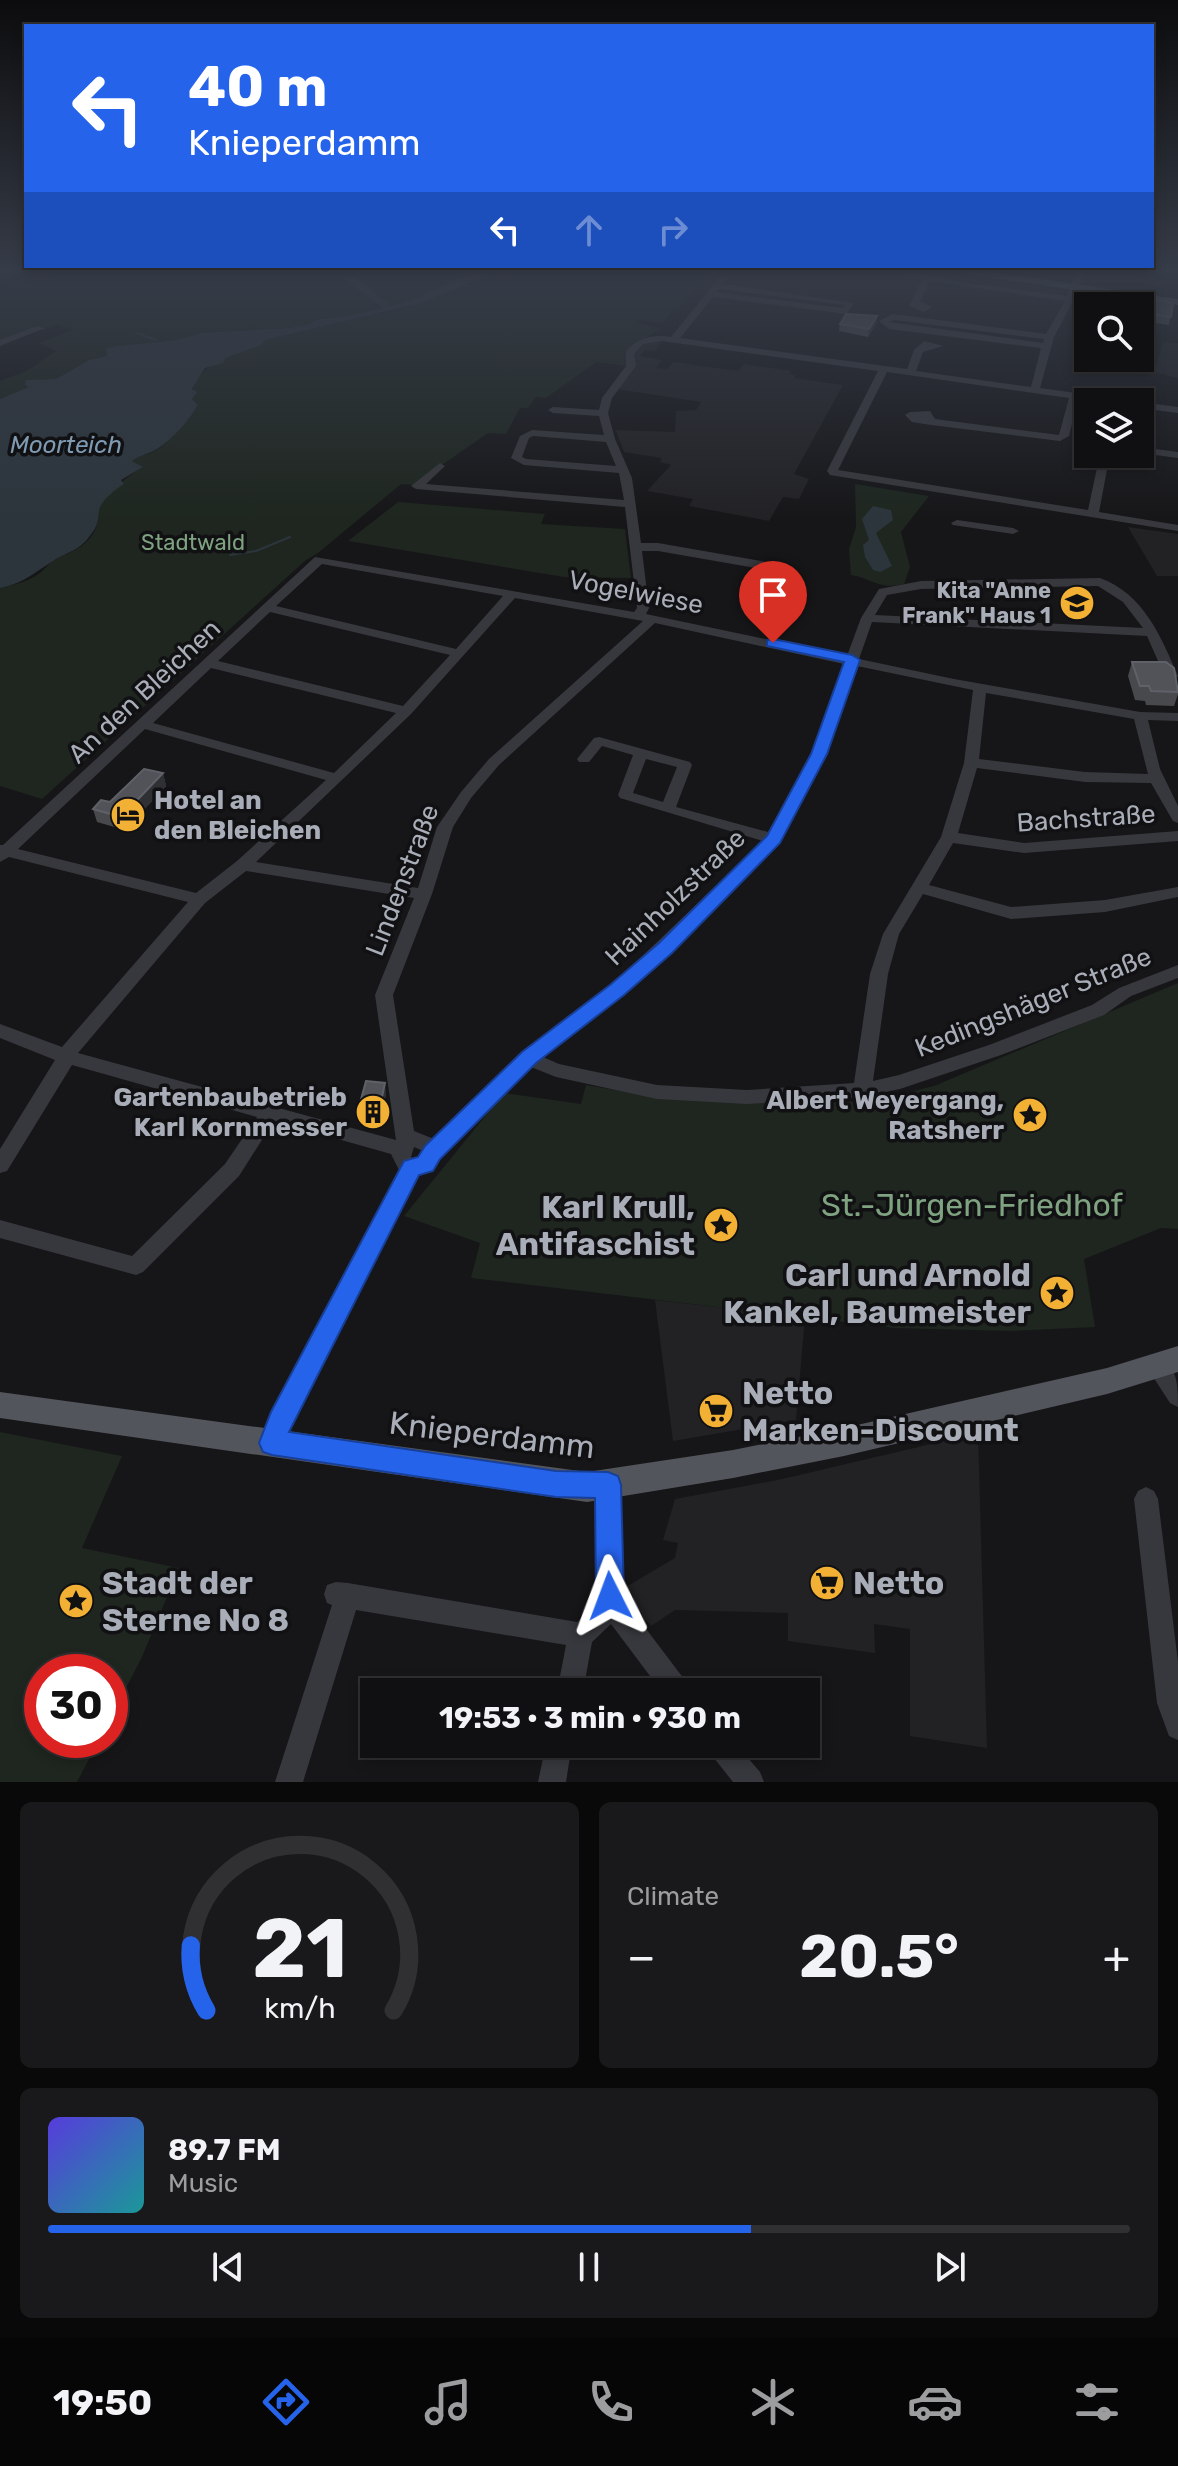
<!DOCTYPE html>
<html lang="en">
<head>
<meta charset="utf-8">
<style>
	body { margin:0; font-family:Rubik,sans-serif; background:#19191b; color:#f1f3f6; height:100vh; display:flex; flex-direction:column; font-size:30px; white-space:nowrap }
	* { box-sizing:border-box; margin:0 }
	p { font-size:26px; color:#9c9d9f }
	.icon { flex:none; width:44px; height:44px; fill:none; stroke:currentColor; stroke-width:2; stroke-linecap:round; stroke-linejoin:round }
	.map { position:relative; height:1782px; overflow:hidden }
	.side { display:flex; flex-direction:column; gap:20px; padding:20px; background:#09090a; flex:1 }
	.side>* { flex:none }
	.guide { position:absolute; left:24px; top:24px; width:1130px; height:244px; border-radius:0px; box-shadow:0 4px 12px #0003,0 0 0 2px #303032; background:#2563eb; color:#fff; overflow:hidden }
	.fabs { position:absolute; left:1074px; top:292px; display:grid; gap:16px }
	.fabs a { display:grid; place-items:center; width:80px; height:80px; border-radius:0px; background:#101012; box-shadow:0 4px 12px #0003,0 0 0 2px #303032; font-size:40px }
	.speed { position:absolute; left:24px; top:1654px; display:flex; gap:16px; font-size:40px; font-weight:700; text-align:center }
	.speed>* { display:grid; place-content:center; width:104px; height:104px; border-radius:50%; background:#101012; box-shadow:0 4px 12px #0003,0 0 0 2px #303032; line-height:1 }
	.speed .limit { border:12px solid #d22; background:#fff; color:#111 }
	.pin { position:absolute; display:grid; place-items:center; width:68px; height:68px; color:#fff; margin:-82px -34px; border-radius:50% 50% 50% 0; rotate:-45deg; box-shadow:0 0 8px #0007 }
	.pin .icon { rotate:45deg }
	.me { position:absolute; width:88px; margin:-44px; rotate:357deg; stroke-linejoin:round; filter:drop-shadow(0 0 6px #0008) }
	.turn { display:flex; align-items:center; gap:28px; height:168px; padding:0 32px; font-size:36px }
	.turn .icon { width:104px; height:104px; stroke-width:2.5 }
	.turn b { display:block; font-size:56px; line-height:68px }
	.lanes { display:flex; align-items:center; height:76px; padding:0 32px; background:#0003; justify-content:center; gap:40px; direction:ltr }
	.lanes .off { opacity:.35 }
	.big { font-size:60px; font-weight:700; line-height:1.1 }
	.side .tile { flex:1; display:flex; flex-direction:column; justify-content:center; gap:12px; min-width:0; padding:0 28px; border-radius:12px; background:#19191b }
	.side .dial { align-items:center; gap:0 }
	.dial svg { height:208px; overflow:visible; fill:none; stroke:#303032; stroke-width:7; stroke-linecap:round; text-anchor:middle }
	.dial text { fill:#f1f3f6; stroke:none }
	.song { display:flex; align-items:center; gap:24px }
	.cover { width:96px; height:96px; border-radius:12px; background:linear-gradient(135deg,hsl(250 70% 55%),hsl(180 70% 35%)) }
	.played { height:8px; border-radius:4px; background:linear-gradient(90deg,#2563eb 65%,#303032 65%) }
	.keys { display:flex; justify-content:space-around; direction:ltr }
	.heat { display:flex; justify-content:space-between; align-items:center; font-size:44px; direction:ltr }
	.side .tiles { flex:1; display:grid; gap:20px; grid-template-columns:1fr 1fr }
	.tile:last-child { grid-column:span 2 }
	.trip { position:absolute; left:360px; top:1678px; width:460px; height:80px; border-radius:0px; background:#101012; box-shadow:0 4px 12px #0003,0 0 0 2px #303032; font-weight:700; line-height:80px; text-align:center }
	.tab-bar { display:flex; height:128px; justify-content:space-around; align-items:center; background:#060607; color:#9c9d9f }
	.tab-bar .icon { width:56px; height:56px }
	.tab-bar .selected { color:#2563eb }
	.tab-bar b { font-size:36px; color:#f1f3f6 }
	.map>svg:first-child { display:block }
</style>
</head>
<body>
<div class="map">
<svg width="1178" height="1782" viewBox="0 0 1178 1782">
	<rect width="100%" height="100%" fill="#161618"/>
	<!-- built -->
	<path fill="#222225" d="M643,339l19,2 -7,10 -10,-1 -5,6 22,4 -6,8 11,1 6,-7 65,9 6,-7 47,7 -2,3 6,1 -1,3 49,7 -49,89 15,5 -10,20 -16,-2 -14,24 -80,-15 4,-7 -46,-8 24,-26 -11,-3 2,-4 -38,-6 -8,-22 59,2 1,-21 20,-1 5,-8 -91,-14 18,-23 -5,-7 2,-6z
		M1163,342l15,1v35l-24,-6z
		M1128,527l50,7v42h-21z
		M655,1300l150,17 -9,103 -123,21z
		M978,1433l9,315 -77,-12v-107l-36,-5 1,29 -87,-12v-28l-113,-3 -24,16 -21,-23 -4,-16 49,-29 3,-15 -15,-3 12,-41 103,-19z"/>
	<!-- green -->
	<path fill="#1e261f" d="M74,271h636l-33,39h-4l-11,13 -22,-3 -3,2 22,7 -34,23 -2,6 5,8 -32,-4 -50,36 -10,-1 -8,11h-8l-14,26 -18,-1 -75,52 -12,-1 -83,69 -12,7 -264,239 -42,-13v-198c13,-3 30,-7 40,-15 5,-4 8,-9 14,-13 16,-9 29,-10 40,-28 5,-10 3,-14 5,-23 2,-12 34,-36 43,-42l-10,-6c7,-7 16,-5 23,-10 17,-11 33,-29 43,-46l-6,-6c-1,-32 42,-47 68,-54l5,-5 134,-31 8,-2v-6c-32,8 -60,16 -92,19l-5,4 -22,4 -86,5 -25,7 -60,6 -10,10 -18,4 -33,19 -19,1 -12,11 -25,8v-18l27,-10 29,-20 -18,-8 35,-13 -16,-5 -57,18v-56z
		M855,484l74,12 -28,36 9,35 -6,17c-25,6 -30,-5 -53,-9l-2,-26 7,-22z
		M398,502l147,12 -4,10 84,5 6,49 -67,-1 -216,-36z
		M1178,983v246l-17,-1 -77,31 11,68 -84,4 -116,-3 -424,-50 9,-35 -76,-27 100,-123 77,11 5,-19 70,12 91,5h121l66,-16z
		M0,1432l122,24 -40,92 97,20 -37,89 -32,62v-47h-68v68h57l-22,42h-77z"/>
	<!-- water -->
	<path fill="#2c353c" d="M408,301l10,3 -153,36 -4,5 -36,13 -2,5 -18,5 -13,21 5,3 -5,7 6,6c-10,17 -24,33 -41,44 -8,5 -17,6 -25,12l11,6 -22,13 3,4c-8,5 -24,17 -25,27 -1,9 -1,14 -7,22 -13,19 -22,17 -39,28 -21,13 -29,22 -53,27v-189l29,-12 -4,-2 1,-5 30,-1 33,-19 18,-4v-8l10,-2 60,-6 25,-7 86,-5 22,-4 5,-4c31,-3 61,-10 93,-19z
		M873,506l18,4 2,10 -17,13 16,33 -12,6 -7,-2 -8,-13 -2,-12 6,-5 -7,-21z"/>
	<g fill="none" stroke-linecap="round" stroke-linejoin="round">
		<!-- stream -->
		<path stroke="#2c353c" stroke-width="2" d="M136,333l20,7
			M230,555l26,-4 34,-14"/>
		<!-- canal -->
		<path stroke="#2c353c" stroke-width="7" d="M341,271l45,35
			M415,302l73,-31"/>
		<!-- minor -->
		<path fill="#37383d" fill-rule="evenodd" d="M0,271h8l-8,3z
			M725,271h8l-10,13 131,19 -8,11 -133,-17 -33,41 227,31 7,-19 10,-9 19,5 -20,6 -7,19 115,16 10,-39 -152,-19 -10,-8 14,-7 153,20 19,-33 -135,-20 -10,20 12,6 -8,5 -15,-6 13,-26 -36,-9h16l66,12 99,13 9,-25h8l-10,28 -20,38 -14,51 79,11 5,3 -46,-3 -9,37 -9,5 -129,-16 -19,-3 -7,-7 5,-3 20,-1 5,8 124,16 10,-37 -182,-26 -49,98 250,40 12,-56h10l-11,58 79,13v6l-348,-56 -3,-4 51,-100 -216,-30 -19,3 -9,10 2,12 -24,32 -4,15 7,26 17,39 9,65h17l126,22 6,4 -6,4 -126,-22h-16l7,57 -3,6 201,42 14,-38 18,-29 42,-8 179,-3c44,16 61,59 78,98l-2,3h-10l-19,-43 -275,-14 -13,37 95,20 186,33 38,1v8l-30,-1 12,49 18,37v17l-5,-2 -22,-38 -66,-1 -108,-14 -19,65 66,10 154,-12v10l-154,12 -71,-10 -24,42 82,22 94,-7 73,-13v10l-73,15 -94,7 -88,-25 -24,40 -11,40 -15,107 26,-6 90,-30 103,-40 27,-17 59,-23v13l-47,18 -27,19 -103,40 -101,34 -38,8 -115,7 -90,-5 -101,-22 -25,-10 -90,90 -7,13 -17,7 -127,248 -10,26 -8,3 -8,-3 -3,-8 11,-30 128,-241 -9,-18 -117,-33 -35,55 -96,96 -7,3 -136,-37v-18l132,36 93,-92 32,-47 -185,-52 -65,106 -7,2v-24l55,-89 -55,-22v-14l62,23 126,-145 -179,-45 -9,5v-17h3l312,-288 319,55 3,-4 -12,-101 -209,-18 -5,-3 29,-23 5,3 -19,18 198,16 -5,-27 -95,-8 -13,-7 9,-22 12,-6 72,5 -5,-19 -46,-3 -5,-3 5,-3 46,3 3,-12 24,-32v-15c12,-13 27,-17 45,-14zM719,289l126,16 -2,3 -127,-16zM894,320l150,19 -1,4 -154,-21zM533,436l73,6 10,24 -90,-7 -4,-2 7,-19zM322,564l181,32 -47,53 -180,-43zM1098,586l25,16 20,26 -268,-13 12,-20 34,-6zM515,598l128,23 -154,138 -28,33 -24,35 -19,61 -162,-26 155,-148zM270,612l180,43 -47,51 -185,-45zM655,623l189,41 -32,90 -44,78 -92,-25 16,-42 -2,-3 -91,-25 -5,1 -17,21 2,3h10l13,-16 31,9 -15,40 2,3 143,43 -152,145 -88,67 -89,86 -20,-8 -21,-136 39,-101 21,-67 18,-29 28,-33zM857,666l116,24 -9,73 -23,74 -58,97 -13,40 -16,109 -107,7 -90,-5 -98,-21 -16,-7 80,-63 148,-141 11,-14 -2,-2 46,-83zM211,668l185,45 -62,60 -181,-50zM986,693l148,26 14,55 -63,-2 -106,-13zM145,729l181,51 -89,81 -41,32 -178,-44zM646,759l31,8 -14,35 -30,-9zM246,871l168,27 -39,97 21,145 -318,-87 127,-150zM414,1147l7,3v8l-4,3 -6,-4z
			M37,326l8,2 -45,18v-6z
			M1140,402l38,5v6l-38,-5z
			M1140,447l38,5v6l-38,-5z
			M957,520l56,8 6,3 -6,3 -60,-9 -2,-2z
			M1157,1356c21,8 21,30 21,51l-8,-4 -24,-37 3,-7z
			M608,1473l8,4 4,8v80l5,36 62,82 4,9h-29l-51,-68 -19,18 -9,50h-26l9,-47 -210,-35 -53,172h-28l57,-177 -5,-2 -3,-9 3,-9 9,-3 12,1 229,39 23,-21 -4,-36v-80l4,-8z
			M1146,1487l8,4 4,8 20,163v78l-9,-4 -12,-33 -23,-204 4,-8z
			M546,1744h26l-6,38h-28z
			M706,1744h30l24,28 4,10h-31l-23,-29z"/>
		<!-- major -->
		<path fill="#53555c" fill-rule="evenodd" d="M961,271h25l192,28v6l-212,-31z
			M1178,1346v26l-71,22 -263,62 -111,22 -146,24 -587,-84v-26l587,80 146,-22 111,-22 263,-60z"/>
	</g>
	<!-- wall -->
	<path fill="#47494d" d="M1086,292l79,9 8,3 -4,21 -29,-4v-15h-52v20l-11,-1z
		M877,316l-1,8 -8,13 -29,-6 1,-7z
		M1132,662l46,26v6l-4,12 -28,-1 -1,-4 -10,-1 -7,-24z
		M163,773l3,13 -41,44 -28,-8 -4,-13 17,-7z
		M386,1093l-6,33 -21,-2 -2,-10z"/>
	<!-- shaded-wall -->
	<path fill="#2f3033" d="M877,316l-1,8 -8,13 1,-8z
		M163,773l3,13 -41,44 -4,-13z
		M385,1083l1,10 -6,33 -2,-10z"/>
	<!-- building -->
	<path fill="#525359" stroke="#5f6168" stroke-width="2" d="M1086,292l79,9 8,3 -2,13 -31,-4v-7h-52v12l-9,-1z
		M846,314l31,2 -8,13 -29,-5z
		M1132,662h34l8,6 4,24 -27,-1 -2,-5h-9z
		M144,769l19,4 -42,44 -28,-8 8,-9 9,2z
		M366,1081l19,2 -7,33 -21,-2z"/>
	<!-- sky -->
	<linearGradient id="sky" x2="0" y2="1"><stop stop-color="#0c0c0d"/><stop offset="0.52" stop-color="#363c48"/><stop offset="1" stop-color="#363c48" stop-opacity="0"/></linearGradient>
	<rect width="1178" height="520" fill="url(#sky)"/>
	<!-- route -->
	<path fill="#2563eb" stroke="#184099" stroke-width="2" d="M773,639l79,16 8,5 -33,94 -47,89 -108,110 -48,42 -88,68 -96,96 -7,12 -14,4 -130,257 267,39 52,1 10,4 3,9 3,111 -4,10 -10,4 -10,-4 -4,-10 -1,-98 -39,-1 -284,-42 -9,-3 -4,-9 12,-31 133,-251 14,-4 7,-11 97,-94 88,-67 49,-42 108,-107 44,-82 33,-92 -77,-16v-6z"/>
	<!-- icons -->
	<defs>
		<symbol id="school-disc" viewBox="-11 -11 22 22"><circle r="9.5" fill="#f2b134" stroke="#111113"/><path d="M0-5L7-2L0 1L-7-2ZM-4 1L0 2.5L4 1V4Q0 6-4 4Z" fill="#111"/></symbol>
		<symbol id="hotel-disc" viewBox="-11 -11 22 22"><circle r="9.5" fill="#f2b134" stroke="#111113"/><path d="M-6-4.5h1.5V1H6V5H4.5V3h-9V5H-6ZM-4 0a1.8 1.8 0 1 1 3.6 0ZM.5 0V-2.5h3Q6-2.5 6 0Z" fill="#111"/></symbol>
		<symbol id="building-disc" viewBox="-11 -11 22 22"><circle r="9.5" fill="#f2b134" stroke="#111113"/><path d="M-4-6H4V6H1V3H-1V6H-4ZM-2.5-4.3h1.7v1.8h-1.7ZM.8-4.3h1.7v1.8H.8ZM-2.5-1h1.7V.8h-1.7ZM.8-1h1.7V.8H.8Z" fill="#111"/></symbol>
		<symbol id="sight-disc" viewBox="-11 -11 22 22"><circle r="9.5" fill="#f2b134" stroke="#111113"/><path d="M0-6L1.8-2.2L6-1.7L2.9 1.2L3.7 5.4L0 3.3L-3.7 5.4L-2.9 1.2L-6-1.7L-1.8-2.2Z" fill="#111"/></symbol>
		<symbol id="supermarket-disc" viewBox="-11 -11 22 22"><circle r="9.5" fill="#f2b134" stroke="#111113"/><path d="M-6-5.5h2.5l.6 2H6L4.5 2H-2.5L-4.4-4H-6ZM-1.5 3.2a1.3 1.3 0 1 0 .1 0ZM3 3.2a1.3 1.3 0 1 0 .1 0Z" fill="#111"/></symbol>
	</defs>
	<g fill-rule="evenodd">
		<use href="#school-disc" x="1057" y="583" width="40" height="40"/>
		<use href="#hotel-disc" x="108" y="795" width="40" height="40"/>
		<use href="#building-disc" x="353" y="1092" width="40" height="40"/>
		<use href="#sight-disc" x="1010" y="1095" width="40" height="40"/>
		<use href="#sight-disc" x="701" y="1205" width="40" height="40"/>
		<use href="#sight-disc" x="1037" y="1273" width="40" height="40"/>
		<use href="#supermarket-disc" x="696" y="1391" width="40" height="40"/>
		<use href="#supermarket-disc" x="807" y="1563" width="40" height="40"/>
		<use href="#sight-disc" x="56" y="1581" width="40" height="40"/>
	</g>
	<g text-anchor="middle" stroke-width="7" stroke-linejoin="round" paint-order="stroke">
		<!-- far-park labels -->
		<g font-size="22" fill="#7fa381" stroke="#111113">
			<text x="193" y="550">Stadtwald</text>
		</g>
		<!-- far-poi labels -->
		<g font-size="22" font-weight="bold" fill="#a8adb8" stroke="#111113" text-anchor="end">
			<text x="1051" y="598">Kita "Anne<tspan x="1051" dy="25">Frank" Haus 1</tspan></text>
		</g>
		<!-- far-water labels -->
		<g font-size="24" font-style="italic" fill="#7f9bb3" stroke="#111113">
			<text x="66" y="453">Moorteich</text>
		</g>
		<!-- street labels -->
		<g font-size="26" fill="#a8adb8" stroke="#111113">
			<text transform="translate(636 592) rotate(11)" y="9">Vogelwiese</text>
			<text transform="translate(144 691) rotate(-43)" y="9">An den Bleichen</text>
			<text transform="translate(1086 818) rotate(-4)" y="9">Bachstraße</text>
			<text transform="translate(402 880) rotate(-69)" y="9">Lindenstraße</text>
			<text transform="translate(675 897) rotate(-44)" y="9">Hainholzstraße</text>
			<text transform="translate(1033 1002) rotate(-22)" y="9">Kedingshäger Straße</text>
		</g>
		<!-- poi labels -->
		<g font-size="26" font-weight="bold" fill="#a8adb8" stroke="#111113" text-anchor="end">
			<text x="154" y="809" text-anchor="start">Hotel an<tspan x="154" dy="30">den Bleichen</tspan></text>
			<text x="347" y="1106">Gartenbaubetrieb<tspan x="347" dy="30">Karl Kornmesser</tspan></text>
			<text x="1004" y="1109">Albert Weyergang,<tspan x="1004" dy="30">Ratsherr</tspan></text>
		</g>
		<!-- near-park labels -->
		<g font-size="32" fill="#7fa381" stroke="#111113">
			<text x="972" y="1216">St.-Jürgen-Friedhof</text>
		</g>
		<!-- near-poi labels -->
		<g font-size="32" font-weight="bold" fill="#a8adb8" stroke="#111113" text-anchor="start">
			<text x="695" y="1218" text-anchor="end">Karl Krull,<tspan x="695" dy="37">Antifaschist</tspan></text>
			<text x="1031" y="1286" text-anchor="end">Carl und Arnold<tspan x="1031" dy="37">Kankel, Baumeister</tspan></text>
			<text x="742" y="1404">Netto<tspan x="742" dy="37">Marken-Discount</tspan></text>
			<text x="102" y="1594">Stadt der<tspan x="102" dy="37">Sterne No 8</tspan></text>
			<text x="853" y="1594">Netto</text>
		</g>
		<!-- near-street labels -->
		<g font-size="32" fill="#a8adb8" stroke="#111113">
			<text transform="translate(492 1435) rotate(7)" y="11">Knieperdamm</text>
		</g>
	</g>
</svg>
<div class="fabs">
<a><svg class="icon" aria-label="search" viewBox="0 0 24 24"><circle cx="10" cy="10" r="6"/><path d="M15 15l6 6"/></svg></a>
<a><svg class="icon" aria-label="layers" viewBox="0 0 24 24"><path d="M12 4l9 5-9 5-9-5zM3 14l9 5 9-5"/></svg></a>
</div>
<div class="speed"><div class="limit">30</div></div>
<div class="pin" style="left:773px;top:643px;background:#d93025"><svg class="icon" aria-label="arrive" viewBox="0 0 24 24"><path d="M6 21V4h12l-3 4 3 4H6"/></svg></div>
<svg class="me" style="left:610px;top:1596px" viewBox="-20 -20 40 40"><path d="M0-17L14 15 0 8-14 15z" fill="#2563eb" stroke="#fff" stroke-width="4"/></svg>
<div class="trip">19:53 · 3 min · 930 m</div>
<div class="guide">
<div class="turn"><svg class="icon" aria-label="left" viewBox="0 0 24 24"><path d="M17 20v-9H6M10 6l-5 5 5 5"/></svg><div><b>40 m</b>Knieperdamm</div></div>
<div class="lanes"><svg class="icon" aria-label="left" viewBox="0 0 24 24"><path d="M17 20v-9H6M10 6l-5 5 5 5"/></svg><svg class="icon off" aria-label="ahead" viewBox="0 0 24 24"><path d="M12 20V5M6 11l6-6 6 6"/></svg><svg class="icon off" aria-label="right" viewBox="0 0 24 24"><path d="M7 20v-9h11M14 6l5 5-5 5"/></svg></div>
</div>
</div>
<section class="side">
<div class="tiles">
<div class="tile dial"><svg viewBox="0 0 100 80">
<path d="M14 69A42 42 0 1 1 86 69"/>
<path d="M14 69A42 42 0 0 1 8 44" stroke="#2563eb"/>
<text x="50" y="56" font-size="32" font-weight="700">21</text>
<text x="50" y="72" font-size="11">km/h</text>
</svg></div>
<div class="tile"><p>Climate</p>
<div class="heat"><a>−</a><b class="big">20.5°</b><a>+</a></div>
</div>
<div class="tile">
<div class="song"><i class="cover"></i><div><b>89.7 FM</b><p>Music</p></div></div>
<div class="played"></div>
<div class="keys"><svg class="icon" aria-label="previous" viewBox="0 0 24 24"><path d="M18 5L8 12l10 7zM5 5v14"/></svg><svg class="icon" aria-label="pause" viewBox="0 0 24 24"><path d="M8 5v14M16 5v14"/></svg><svg class="icon" aria-label="next" viewBox="0 0 24 24"><path d="M6 5l10 7-10 7zM19 5v14"/></svg></div>
</div>
</div>
</section>
<nav class="tab-bar">
<b>19:50</b>
<svg class="icon selected" aria-label="directions" viewBox="0 0 24 24"><path d="M12 3l9 9-9 9-9-9zM9 14v-3h6M13 9l2 2-2 2"/></svg>
<svg class="icon" aria-label="music" viewBox="0 0 24 24"><path d="M9 18V5l10-2v13"/><circle cx="6" cy="18" r="3"/><circle cx="16" cy="16" r="3"/></svg>
<svg class="icon" aria-label="phone" viewBox="0 0 24 24"><path d="M5 4h4l2 5-3 2q2 4 5 5l2-3 5 2v4C11 20 4 13 5 4z"/></svg>
<svg class="icon" aria-label="climate" viewBox="0 0 24 24"><path d="M12 3v18M4 7l16 10M4 17L20 7"/></svg>
<svg class="icon" aria-label="car" viewBox="0 0 24 24"><path d="M5 17H2v-5l4-1 3-4h7l3 4 3 1v5h-3M9 17h6M6 11h13"/><circle cx="7" cy="17" r="2"/><circle cx="17" cy="17" r="2"/></svg>
<svg class="icon" aria-label="filters" viewBox="0 0 24 24"><path d="M4 7h16M4 17h16"/><circle cx="9" cy="7" r="2"/><circle cx="15" cy="17" r="2"/></svg>
</nav>
</body>
</html>
